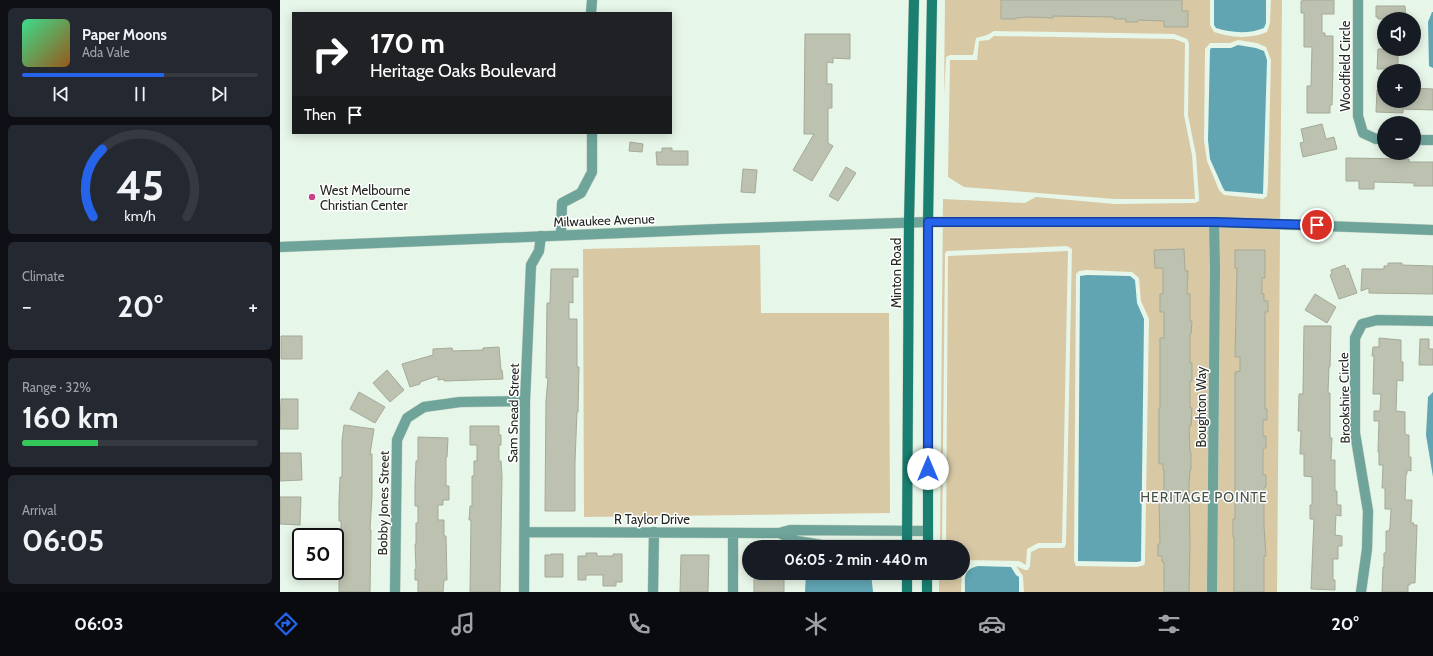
<!DOCTYPE html>
<html lang="en">
<head>
<meta charset="utf-8">
<style>
	body { margin:0; font-family:Cabin,sans-serif; background:#242831; color:#f1f3f6; height:100vh; display:flex; flex-direction:column; font-size:15px; white-space:nowrap }
	* { box-sizing:border-box; margin:0 }
	p { font-size:13px; color:#9ea1a6 }
	.icon { flex:none; width:22px; height:22px; fill:none; stroke:currentColor; stroke-width:2; stroke-linecap:round; stroke-linejoin:round }
	.map { position:relative; flex:1; overflow:hidden }
	.sheet { display:flex; flex-direction:column; gap:8px; padding:8px; background:#0d0f14; width:280px }
	.sheet>* { flex:none }
	.hud { position:absolute; left:12px; top:12px; width:380px; height:122px; border-radius:0px; box-shadow:0 2px 10px #0003; background:#202124; color:#fff; overflow:hidden }
	.fabs { position:absolute; left:1097px; top:12px; display:grid; gap:8px }
	.fabs a { display:grid; place-items:center; width:44px; height:44px; border-radius:50%; background:#171b24; box-shadow:0 2px 10px #0003; font-size:20px }
	.speed { position:absolute; left:12px; top:528px; display:flex; gap:8px; font-size:20px; font-weight:700; text-align:center }
	.speed>* { display:grid; place-content:center; width:52px; height:52px; border-radius:50%; background:#171b24; box-shadow:0 2px 10px #0003; line-height:1 }
	.speed .limit { border:2px solid #111; border-radius:6px; background:#fff; color:#111 }
	.pin { position:absolute; display:grid; place-items:center; width:34px; height:34px; color:#fff; margin:-17px; border:2px solid #fff; border-radius:50%; box-shadow:0 1px 4px #0007 }
	.me { position:absolute; width:44px; margin:-22px; rotate:0deg; stroke-linejoin:round; filter:drop-shadow(0 0 3px #0008) }
	.turn { display:flex; align-items:center; gap:14px; height:84px; padding:0 12px; font-size:18px }
	.turn .icon { width:52px; height:52px; stroke-width:2.5 }
	.turn b { display:block; font-size:28px; line-height:34px }
	.then { display:flex; align-items:center; height:38px; padding:0 12px; background:#0003; gap:8px; font-size:15px }
	.big { font-size:30px; font-weight:700; line-height:1.1 }
	.sheet .card { flex:1; display:flex; flex-direction:column; justify-content:center; gap:6px; min-width:0; padding:0 14px; border-radius:6px; background:#242831 }
	.sheet .dial { align-items:center; gap:0 }
	.dial svg { height:104px; overflow:visible; fill:none; stroke:#363941; stroke-width:7; stroke-linecap:round; text-anchor:middle }
	.dial text { fill:#f1f3f6; stroke:none }
	.song { display:flex; align-items:center; gap:12px }
	.cover { width:48px; height:48px; border-radius:6px; background:linear-gradient(135deg,hsl(150 70% 55%),hsl(30 70% 35%)) }
	.played { height:4px; border-radius:2px; background:linear-gradient(90deg,#2563eb 60%,#363941 60%) }
	.keys { display:flex; justify-content:space-around; direction:ltr }
	.heat { display:flex; justify-content:space-between; align-items:center; font-size:22px; direction:ltr }
	.charge { height:6px; border-radius:3px; background:linear-gradient(90deg,#34c759 32%,#363941 0) }
	.trip { position:absolute; left:462px; top:540px; width:228px; height:40px; border-radius:20px; background:#171b24; box-shadow:0 2px 10px #0003; font-weight:700; line-height:40px; text-align:center }
	.tabs { display:flex; height:64px; justify-content:space-around; align-items:center; background:#090b0e; color:#9ea1a6 }
	.tabs .icon { width:28px; height:28px }
	.tabs .on { color:#2563eb }
	.tabs b { font-size:18px; color:#f1f3f6 }
	main { display:flex; flex:1; min-height:0 }
	.map>svg:first-child { display:block }
</style>
</head>
<body>
<main>
<section class="sheet">
<div class="card">
<div class="song"><i class="cover"></i><div><b>Paper Moons</b><p>Ada Vale</p></div></div>
<div class="played"></div>
<div class="keys"><svg class="icon" aria-label="previous" viewBox="0 0 24 24"><path d="M18 5L8 12l10 7zM5 5v14"/></svg><svg class="icon" aria-label="pause" viewBox="0 0 24 24"><path d="M8 5v14M16 5v14"/></svg><svg class="icon" aria-label="next" viewBox="0 0 24 24"><path d="M6 5l10 7-10 7zM19 5v14"/></svg></div>
</div>
<div class="card dial"><svg viewBox="0 0 100 80">
<path d="M14 69A42 42 0 1 1 86 69"/>
<path d="M14 69A42 42 0 0 1 21 17" stroke="#2563eb"/>
<text x="50" y="56" font-size="32" font-weight="700">45</text>
<text x="50" y="72" font-size="11">km/h</text>
</svg></div>
<div class="card"><p>Climate</p>
<div class="heat"><a>−</a><b class="big">20°</b><a>+</a></div>
</div>
<div class="card"><p>Range · 32%</p><b class="big">160 km</b><div class="charge"></div></div>
<div class="card"><p>Arrival</p><b class="big">06:05</b></div>
</section>
<div class="map">
<svg width="1153" height="592" viewBox="0 0 1153 592">
	<rect width="100%" height="100%" fill="#e6f6e8"/>
	<!-- green -->
	<path fill="#d8c8a4" fill-rule="evenodd" d="M665,0h265v25l4,7c16,6 37,7 53,0l3,-9 1,-23h11l-5,592h-253l-1,-16 -7,-10 9,4h3l2,-4 1,-14 8,-4h23l3,-1 1,-4 6,-294 -5,-3 -120,5 -2,2 -3,294h-2l3,-348 82,4 11,-6 79,7 80,-1 4,-2v-3l-3,-43 -8,-40 1,-72 -2,-4 -13,-5 -180,-3 -7,4 -11,3 -3,17h-23l-4,2 -2,39zM958,40l19,3 9,4 5,13 -3,124 -1,12 -4,3 -39,-4 -5,-5 -12,-29 -3,-20 1,-92 5,-6h20zM807,270l45,2 7,6 2,23 8,18 -4,243 -1,3 -7,2 -61,-1 -2,-5 2,-287 3,-3z
		M714,36l180,3 11,4 -1,72 8,40 3,44h-80l-151,-12 -16,-10 2,-117h27l2,-19 10,-1z
		M480,245l1,68h128l1,200 -306,4 -1,-268z
		M788,251l-6,292h-24l-11,6 -1,16 -7,-4 -56,-1v-13h-17l2,-291z
		M659,573h23l-1,19h-22z"/>
	<!-- water -->
	<path fill="#61a5b3" d="M934,0h52v23l-2,5c-14,6 -33,5 -48,0l-2,-3z
		M1152,12h1v56l-4,-2 -1,-44z
		M958,45l18,3 8,3 3,9 -4,134 -38,-3 -2,-3 -13,-29 -2,-19 2,-90 1,-2h20z
		M807,275l43,1 5,4 2,23 7,16 -3,242 -4,1 -59,-1 2,-285z
		M1153,392v85l-7,-42 2,-38z
		M698,566l33,1 5,8 3,2v15h-54c0,-14 -3,-22 13,-26z
		M526,573h65l2,19h-68z"/>
	<!-- building -->
	<path fill="#bdc1af" stroke="#a5a998" d="M721,0h181v11h6v16h-24v-6l-26,-1v2h-12v-3h-12v-2l-61,-1v2l-25,-1 -12,1v1h-15z
		M1027,0h27v14h-12v19h3v3h8v32l-1,37h-2v8h-23v-27h4l1,-39h-8v-34h-3v-12z
		M1096,6h29l1,13h-28v-2h-2z
		M525,34h45v25l-17,-1v5l-6,-1v22h5v24h-4v35l5,3 -21,35 -19,-11 21,-36h-10z
		M1098,49h20v20h-21z
		M1134,88l19,1v21l-30,-1v4l-27,-1 1,-22h7v11h30z
		M1042,124l4,15 8,-2 3,12 -34,8 -3,-14 4,-1 -3,-13z
		M350,142l13,2 -1,8 -13,-1z
		M382,148h10v3h16v14h-31l-1,-13h6z
		M1066,158l63,1v3h24v24h-19v-3l-40,-1v7h-15v-8h-13z
		M566,167l10,6 -18,28 -9,-5z
		M463,169l14,1 -2,23 -14,-1z
		M904,249l1,22h3l-1,23h3v27h2l-1,13h-1v29h2v18h-2v27h2l-1,18h-2l1,26h1v18h-1l-1,14 1,60 -1,48h-25v-30h-2v-6h-4v-12h2l-1,-47h5v-27h-1v-6h-4v-56h1v-70h4v-26h-4v-18h3v-26h-8l-1,-18z
		M955,250h30v28h-3v16h2v7h4v11h-3v97h2v11h-4v16h3v12h-3v27h3v12h-2v39l2,30h-2v36h-30v-55h-1v-18h2v-147l5,-1v-14h-5l2,-89h-2z
		M1108,263h14v2l31,1v28l-64,-1v-5l-8,3 1,-22h22v-3h4z
		M1065,265l1,4 2,-1 9,25 -18,6 -9,-24 2,-1 -1,-4z
		M271,269h27v8h-5v26l-4,-1v17h8v48h2l-1,45h-1l-2,49v50h-30l1,-110 2,-23h-2l1,-75h3z
		M1035,294l21,13 -9,16 -22,-13z
		M1024,326h27l-1,41h-1l-1,26h2v45h2l-1,22h4v31h2v14h4v11l-5,-1 -1,20 7,1v10h-4v13h-5v21h2v10l-24,-1 3,-70h-4v-14h2v-28l-8,-1v-22h-4l1,-23h-3l1,-37h4z
		M1,336h21v23h-21z
		M1099,338l22,2v22h2v19l-6,-1 -1,31 9,1v21l1,2h3v22h2v14l-4,-1v4h-1l-1,26h7l-1,23h3l-1,2h4l-2,58h-5v2h-2v7h-26l1,-25h1v-14h2v-22h3l1,-4 1,-18h-6v-21h-3l1,-23h-4v-13h-1l1,-31h-5v-10h6l1,-17h-8l1,-38h-2l1,-9h6z
		M1140,339h9v10h4v16h-14z
		M219,347l2,23h1l1,9 -59,2v-2l-6,1v-4l-18,6v2l-10,3 -8,-23 31,-9v-6l19,-1 1,3 30,-1v-2z
		M107,370l17,20 -14,12 -17,-19z
		M79,392l26,15 -10,16 -25,-14z
		M1,399h17v30h-18z
		M64,425l30,4 -4,25h2v42l-2,34h1l-1,62h-31v-14h2v-57h-2v-19l1,-25h2v-36z
		M190,426h29v9h2v10h-2v16h2l1,15 -2,116h-30l1,-72h-2l1,-14h2v-30h2v-15h3v-16h-7z
		M138,437l30,1 -1,19h-1v29h3v14h-6v5h-5v15h6v16h2l1,44h-3l-1,12h-25v-12h-3v-11h1l-1,-25h1v-21h2v-17h-3v-20l1,-25h2z
		M0,453h21l1,27 -22,1z
		M0,497h21l-1,28 -20,-1z
		M306,553h11v3h16v-2h9v28h-6v4h-13v-11h-17v5h-8v-24h8z
		M271,554h12v23h-18v-22h6z
		M401,555h28l-1,37h-28z
		M474,573h30v19h-30z"/>
	<g fill="none" stroke-linecap="round" stroke-linejoin="round">
		<defs>
			<path id="minor" d="M1078,0v116l5,17 13,6h8
				M311,13l1,-13
				M1134,140h19
				M648,222h286l219,8
				M281,235l1,-32 19,-10 11,-21v-39
				M245,532l254,1 11,-3 138,1
				M453,533v59
				M499,533l18,8 25,4h106
				M115,592l2,-152 10,-22 17,-11 36,-5 65,-1
				M244,592l1,-191 6,-136 8,-14 2,-15
				M373,592l1,-60
				M932,592l3,-325 -1,-45
				M1081,592l6,-43 1,-38 -13,-78v-95l7,-14 15,-4 56,1"/>
			<path id="tertiary" d="M0,247l438,-18 210,-7"/>
			<path id="secondary" d="M627,547l2,-325 5,-222
				M648,547v-325l4,-222
				M627,592v-19
				M647,592v-19"/>
		</defs>
		<!-- minor casing -->
		<use href="#minor" stroke="#c3d1c4" stroke-width="11"/>
		<!-- tertiary casing -->
		<use href="#tertiary" stroke="#c3d1c4" stroke-width="11"/>
		<!-- secondary casing -->
		<use href="#secondary" stroke="#c3d1c4" stroke-width="11"/>
		<!-- minor -->
		<use href="#minor" stroke="#6ea49a" stroke-width="10"/>
		<!-- tertiary -->
		<use href="#tertiary" stroke="#6ea49a" stroke-width="10"/>
		<!-- secondary -->
		<use href="#secondary" stroke="#1a7e70" stroke-width="10"/>
	</g>
	<g fill="none" stroke-linecap="round" stroke-linejoin="round">
		<defs>
			<path id="route" d="M648,469v-247h286l103,3"/>
		</defs>
		<!-- route casing -->
		<use href="#route" stroke="#184099" stroke-width="10"/>
		<!-- route -->
		<use href="#route" stroke="#2563eb" stroke-width="7"/>
	</g>
	<!-- markers -->
	<circle fill="#c74388" stroke="#fff" stroke-width="1.5" cx="32" cy="197" r="4"/>
	<g text-anchor="middle" stroke-width="3" stroke-linejoin="round" paint-order="stroke">
		<!-- street labels -->
		<g font-size="13" fill="#222722" stroke="#fff">
			<text transform="translate(1065 66) rotate(-90)" y="5">Woodfield Circle</text>
			<text transform="translate(324 220) rotate(-2)" y="5">Milwaukee Avenue</text>
			<text transform="translate(616 273) rotate(-90)" y="5">Minton Road</text>
			<text transform="translate(1064 398) rotate(-91)" y="5">Brookshire Circle</text>
			<text transform="translate(921 407) rotate(-90)" y="5">Boughton Way</text>
			<text transform="translate(233 413) rotate(-89)" y="5">Sam Snead Street</text>
			<text transform="translate(103 503) rotate(-89)" y="5">Bobby Jones Street</text>
			<text x="372" y="524">R Taylor Drive</text>
		</g>
		<!-- poi labels -->
		<g font-size="13" fill="#222722" stroke="#fff" text-anchor="start">
			<text x="40" y="195">West Melbourne<tspan x="40" dy="15">Christian Center</tspan></text>
		</g>
		<!-- neighbourhood labels -->
		<g font-size="14" letter-spacing="1" fill="#455247" stroke="#fff">
			<text x="924" y="502">HERITAGE POINTE</text>
		</g>
	</g>
</svg>
<div class="fabs">
<a><svg class="icon" aria-label="sound" viewBox="0 0 24 24"><path d="M4 9h4l5-4v14l-5-4H4zM17 9q2 3 0 6"/></svg></a>
<a>+</a>
<a>−</a>
</div>
<div class="speed"><div class="limit">50</div></div>
<div class="pin" style="left:1037px;top:225px;background:#d93025"><svg class="icon" aria-label="arrive" viewBox="0 0 24 24"><path d="M6 21V4h12l-3 4 3 4H6"/></svg></div>
<svg class="me" style="left:648px;top:469px" viewBox="-20 -20 40 40"><circle r="19" fill="#fff"/><path d="M0-13L10 11 0 6-10 11z" fill="#2563eb"/></svg>
<div class="trip">06:05 · 2 min · 440 m</div>
<div class="hud">
<div class="turn"><svg class="icon" aria-label="right" viewBox="0 0 24 24"><path d="M7 20v-9h11M14 6l5 5-5 5"/></svg><div><b>170 m</b>Heritage Oaks Boulevard</div></div>
<div class="then">Then<svg class="icon" aria-label="arrive" viewBox="0 0 24 24"><path d="M6 21V4h12l-3 4 3 4H6"/></svg></div>
</div>
</div>
</main>
<nav class="tabs">
<b>06:03</b>
<svg class="icon on" aria-label="directions" viewBox="0 0 24 24"><path d="M12 3l9 9-9 9-9-9zM9 14v-3h6M13 9l2 2-2 2"/></svg>
<svg class="icon" aria-label="music" viewBox="0 0 24 24"><path d="M9 18V5l10-2v13"/><circle cx="6" cy="18" r="3"/><circle cx="16" cy="16" r="3"/></svg>
<svg class="icon" aria-label="phone" viewBox="0 0 24 24"><path d="M5 4h4l2 5-3 2q2 4 5 5l2-3 5 2v4C11 20 4 13 5 4z"/></svg>
<svg class="icon" aria-label="climate" viewBox="0 0 24 24"><path d="M12 3v18M4 7l16 10M4 17L20 7"/></svg>
<svg class="icon" aria-label="car" viewBox="0 0 24 24"><path d="M5 17H2v-5l4-1 3-4h7l3 4 3 1v5h-3M9 17h6M6 11h13"/><circle cx="7" cy="17" r="2"/><circle cx="17" cy="17" r="2"/></svg>
<svg class="icon" aria-label="filters" viewBox="0 0 24 24"><path d="M4 7h16M4 17h16"/><circle cx="9" cy="7" r="2"/><circle cx="15" cy="17" r="2"/></svg>
<b>20°</b>
</nav>
</body>
</html>
